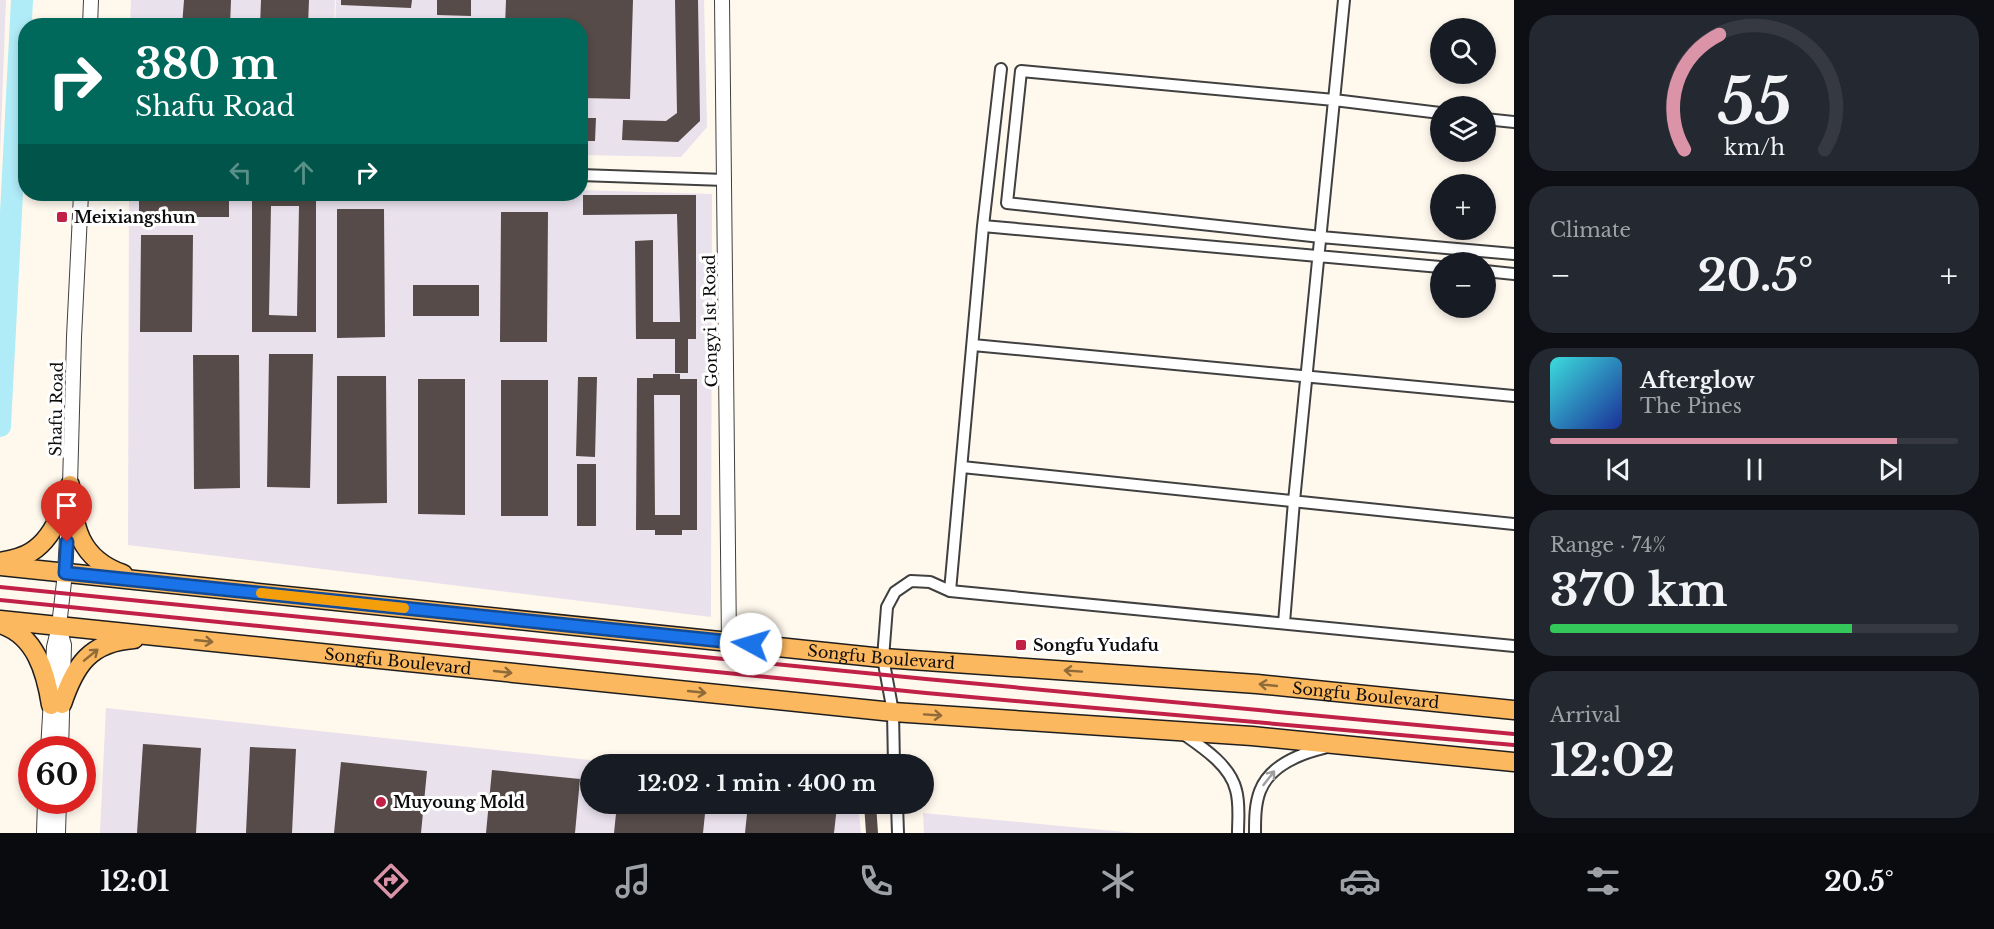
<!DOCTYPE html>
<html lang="en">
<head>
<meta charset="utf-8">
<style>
	body { margin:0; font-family:"Libre Baskerville",serif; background:#242831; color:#f1f3f6; height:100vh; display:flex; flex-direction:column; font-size:22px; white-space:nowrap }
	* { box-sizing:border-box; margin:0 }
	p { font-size:20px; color:#9ea1a6 }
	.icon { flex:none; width:33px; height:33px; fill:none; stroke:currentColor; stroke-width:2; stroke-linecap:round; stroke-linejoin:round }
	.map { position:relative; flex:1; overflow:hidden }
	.side { display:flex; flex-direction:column; gap:15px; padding:15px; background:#0d0f14; width:480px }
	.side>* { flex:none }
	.banner { position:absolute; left:18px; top:18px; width:570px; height:183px; border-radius:24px; box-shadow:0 3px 9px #0003; background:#00695c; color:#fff; overflow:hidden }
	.tools { position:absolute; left:1430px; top:18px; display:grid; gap:12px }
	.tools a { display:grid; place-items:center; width:66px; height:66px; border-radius:50%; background:#171b24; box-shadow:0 3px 9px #0003; font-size:30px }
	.speed { position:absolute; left:18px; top:736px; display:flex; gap:12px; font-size:30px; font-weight:700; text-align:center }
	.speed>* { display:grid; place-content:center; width:78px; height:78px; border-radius:50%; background:#171b24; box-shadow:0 3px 9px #0003; line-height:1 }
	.speed .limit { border:9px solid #d22; background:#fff; color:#111 }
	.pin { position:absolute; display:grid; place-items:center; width:51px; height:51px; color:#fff; margin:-62px -26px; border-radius:50% 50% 50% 0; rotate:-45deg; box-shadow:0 0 6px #0007 }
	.pin .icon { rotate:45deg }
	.me { position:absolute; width:66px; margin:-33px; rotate:276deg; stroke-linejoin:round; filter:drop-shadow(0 0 4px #0008) }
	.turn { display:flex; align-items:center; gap:21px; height:126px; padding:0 18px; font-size:27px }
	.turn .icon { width:78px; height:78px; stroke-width:2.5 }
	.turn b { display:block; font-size:42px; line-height:51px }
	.lanes { display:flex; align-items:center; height:57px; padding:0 18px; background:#0003; justify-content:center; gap:30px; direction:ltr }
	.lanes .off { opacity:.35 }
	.big { font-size:45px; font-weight:700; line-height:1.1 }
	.side .widget { flex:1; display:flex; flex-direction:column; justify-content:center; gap:9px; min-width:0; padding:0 21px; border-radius:24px; background:#242831 }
	.side .dial { align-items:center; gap:0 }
	.dial svg { height:156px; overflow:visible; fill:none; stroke:#363941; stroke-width:7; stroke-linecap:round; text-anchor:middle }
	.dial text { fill:#f1f3f6; stroke:none }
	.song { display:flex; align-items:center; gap:18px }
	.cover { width:72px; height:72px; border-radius:9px; background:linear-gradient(135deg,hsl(180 70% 55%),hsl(230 70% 35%)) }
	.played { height:6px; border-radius:3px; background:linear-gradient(90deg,#db94a7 85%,#363941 85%) }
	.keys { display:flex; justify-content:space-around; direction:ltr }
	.heat { display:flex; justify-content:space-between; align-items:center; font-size:33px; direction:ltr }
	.charge { height:9px; border-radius:4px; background:linear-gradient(90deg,#34c759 74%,#363941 0) }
	.trip { position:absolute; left:580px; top:754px; width:354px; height:60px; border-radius:30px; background:#171b24; box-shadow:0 3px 9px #0003; font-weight:700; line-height:60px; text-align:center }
	.tab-bar { display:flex; height:96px; justify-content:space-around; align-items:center; background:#090b0e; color:#9ea1a6 }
	.tab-bar .icon { width:42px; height:42px }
	.tab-bar .on { color:#db94a7 }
	.tab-bar b { font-size:27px; color:#f1f3f6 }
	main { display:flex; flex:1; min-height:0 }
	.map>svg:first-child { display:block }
</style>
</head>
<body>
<main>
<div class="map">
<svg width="1514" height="833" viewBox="0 0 1514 833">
	<rect width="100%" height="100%" fill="#fff8ed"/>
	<!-- industrial -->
	<path fill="#e9e1ec" d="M0,0h6l-6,156z
		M131,0h204l-1,25 -204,1z
		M336,0h368l3,127 -26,30 -100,-2 -1,-129h-245z
		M581,190l131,4 -1,423 -583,-72 1,-351h451z
		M106,708l530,57h-45v39h267l3,29h-761z
		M923,813l212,20h-211z"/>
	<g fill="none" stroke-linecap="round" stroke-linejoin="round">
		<!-- river -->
		<path stroke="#b0ebf8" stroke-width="22" d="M0,426l22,-426"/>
	</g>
	<!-- building -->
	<path fill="#564b49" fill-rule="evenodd" d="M184,0h47l-1,26h-48z
		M261,0h48l-1,26h-48z
		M341,0h71l-1,8 -70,-3z
		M437,0h34v16l-34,-1z
		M506,0h127l-3,99 -50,-1v-72h-75z
		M675,0h23l2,121 -22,21 -56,-2 1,-20 43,1 11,-8z
		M580,118h16l-1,23h-15z
		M139,194h90v23h-90z
		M252,194h64v138h-64zM271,206h28l-2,110 -28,-1z
		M583,195h113v144h-8v34h-13v-34h-39l-1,-98 18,-1v82h27l-3,-108 -94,1z
		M337,209h47l1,128 -48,1z
		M501,212h47l-1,130h-47z
		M141,235h52l-1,97h-52z
		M413,285h66v31h-66z
		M269,354h44l-3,134 -43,-1z
		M193,355h46l1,133 -46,1z
		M653,374h27v5h17v151h-15v5h-27v-5h-19l1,-152h16zM654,395h26v120h-25z
		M337,376h49l1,127 -50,1z
		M578,377h19l-2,80 -19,-1z
		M418,379h47v136l-47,-1z
		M501,380h47v136h-47z
		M577,464h19v62h-19z
		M143,744l58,4 -5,85h-59z
		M250,747l46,2 -4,84h-46z
		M341,762l86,9 -6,62h-87z
		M492,770l88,9 -5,54h-89z
		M617,804h89l-3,29h-89z
		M748,804h72l17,2 -3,27h-89z
		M864,804h12l2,29h-12z"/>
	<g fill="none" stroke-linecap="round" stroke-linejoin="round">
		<defs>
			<path id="minor" d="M1440,113l-106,-13 -313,-29 -14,132 314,34 193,17
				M1485,119l29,3
				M580,175l145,5
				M983,226l457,41
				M1485,271l29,3
				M973,345l541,51
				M962,467l552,57
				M950,591l33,-365 18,-157
				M1284,623l10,-122 50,-501
				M1182,733c20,14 48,32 54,57 4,14 2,29 2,43
				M894,765l-1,-53 -10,-54 4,-51 8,-15 16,-11 19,1 20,9 564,55
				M897,804l1,29
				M1255,833c0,-14 0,-29 5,-42 10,-26 39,-37 64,-43"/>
			<path id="tertiary" d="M722,0l7,642
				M90,26l1,-26
				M59,627l5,18 -3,105
				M48,750l6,-103 5,-21 6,-53 5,-88 4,-148 7,-143
				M44,833l1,-32
				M58,833l1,-32"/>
			<g id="primary">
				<path d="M70,485c3,41 9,74 53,89"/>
				<path d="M0,562c11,-2 22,-4 31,-10 20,-12 31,-39 37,-59"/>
				<path id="s1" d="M0,566l883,92 374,26 257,26"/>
				<path id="s2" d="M0,620l893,92 359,24 262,26"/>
				<path d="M0,624c36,11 46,49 51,81"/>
				<path d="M62,704c13,-39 28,-62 72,-65"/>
			</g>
		</defs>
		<!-- minor casing -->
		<use href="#minor" stroke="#404040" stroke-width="14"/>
		<!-- tertiary casing -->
		<use href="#tertiary" stroke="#404040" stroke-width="16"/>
		<!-- primary casing -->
		<use href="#primary" stroke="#1e1e1e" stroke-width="21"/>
		<!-- minor -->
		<use href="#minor" stroke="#fff" stroke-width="10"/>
		<!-- tertiary -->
		<use href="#tertiary" stroke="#fff" stroke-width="14"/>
		<!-- primary -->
		<use href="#primary" stroke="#fcb85f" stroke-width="18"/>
		<!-- rail -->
		<path stroke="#c12147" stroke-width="4" d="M0,587l926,92 588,55
			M0,600l926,93 588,52"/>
	</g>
	<!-- one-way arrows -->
	<defs><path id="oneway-shaft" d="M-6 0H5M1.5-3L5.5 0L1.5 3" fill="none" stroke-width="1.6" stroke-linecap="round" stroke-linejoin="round" transform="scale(1.5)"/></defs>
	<g stroke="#906b3a">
		<use href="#oneway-shaft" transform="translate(204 641) rotate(6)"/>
		<use href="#oneway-shaft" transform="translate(91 655) rotate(-39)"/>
		<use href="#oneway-shaft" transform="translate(1073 671) rotate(-176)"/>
		<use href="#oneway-shaft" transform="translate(503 672) rotate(6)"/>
		<use href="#oneway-shaft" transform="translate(1268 685) rotate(-174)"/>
		<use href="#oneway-shaft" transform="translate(697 692) rotate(6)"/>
		<use href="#oneway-shaft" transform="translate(933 715) rotate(4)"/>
	</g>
	<use stroke="#9e9e9e" href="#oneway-shaft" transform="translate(1269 778) rotate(-52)"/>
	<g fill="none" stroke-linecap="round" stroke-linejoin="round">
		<defs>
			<path id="route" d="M67,542l-2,31 686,71"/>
		</defs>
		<!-- route casing -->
		<use href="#route" stroke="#114b97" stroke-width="15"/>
		<!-- route -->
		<use href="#route" stroke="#1a73e8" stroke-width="10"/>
		<!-- slow -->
		<path stroke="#f59e0b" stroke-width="10" d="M261,593l143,15"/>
	</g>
	<!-- markers -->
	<g fill="#c12147" stroke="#fff" stroke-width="2">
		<rect x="56" y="211" width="12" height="12" rx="3"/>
		<rect x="1015" y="639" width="12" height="12" rx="3"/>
		<circle cx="381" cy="802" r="6"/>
	</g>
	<g text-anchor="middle" stroke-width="6" stroke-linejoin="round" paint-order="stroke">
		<!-- poi labels -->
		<g font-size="16" font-weight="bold" fill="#0d0d0d" stroke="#fff" text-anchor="start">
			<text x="74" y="223">Meixiangshun</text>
			<text x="1033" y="651">Songfu Yudafu</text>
			<text x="393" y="808">Muyoung Mold</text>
		</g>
		<!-- street labels -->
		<g font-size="16" fill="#0d0d0d" stroke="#fff">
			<text transform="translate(710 321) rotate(-91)" y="6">Gongyi 1st Road</text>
			<text transform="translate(56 409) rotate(-89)" y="6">Shafu Road</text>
			<text dy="6" stroke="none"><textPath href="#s1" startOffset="886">Songfu Boulevard</textPath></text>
			<text dy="6" stroke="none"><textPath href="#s2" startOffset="400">Songfu Boulevard</textPath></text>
			<text dy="6" stroke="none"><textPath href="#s1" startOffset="1372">Songfu Boulevard</textPath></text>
		</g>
	</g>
</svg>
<div class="tools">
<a><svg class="icon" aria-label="search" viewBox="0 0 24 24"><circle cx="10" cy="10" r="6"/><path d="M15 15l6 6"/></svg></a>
<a><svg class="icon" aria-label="layers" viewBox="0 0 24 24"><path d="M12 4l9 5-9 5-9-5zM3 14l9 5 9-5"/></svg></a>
<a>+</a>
<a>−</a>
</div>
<div class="speed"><div class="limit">60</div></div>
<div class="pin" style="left:67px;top:542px;background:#d93025"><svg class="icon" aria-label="arrive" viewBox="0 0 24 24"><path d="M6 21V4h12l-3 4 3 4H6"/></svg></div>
<svg class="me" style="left:751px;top:644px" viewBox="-20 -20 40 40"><circle r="19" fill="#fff"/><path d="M0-13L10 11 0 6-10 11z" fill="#1a73e8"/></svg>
<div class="trip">12:02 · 1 min · 400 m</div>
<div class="banner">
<div class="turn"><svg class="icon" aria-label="right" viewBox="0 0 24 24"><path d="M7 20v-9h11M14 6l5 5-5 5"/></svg><div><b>380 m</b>Shafu Road</div></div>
<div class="lanes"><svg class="icon off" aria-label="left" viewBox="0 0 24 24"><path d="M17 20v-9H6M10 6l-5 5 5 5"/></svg><svg class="icon off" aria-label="ahead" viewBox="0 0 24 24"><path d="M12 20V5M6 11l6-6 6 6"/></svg><svg class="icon" aria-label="right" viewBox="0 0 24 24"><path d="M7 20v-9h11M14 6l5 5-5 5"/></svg></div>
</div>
</div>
<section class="side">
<div class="widget dial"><svg viewBox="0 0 100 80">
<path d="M14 69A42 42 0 1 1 86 69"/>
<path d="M14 69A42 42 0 0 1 32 10" stroke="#db94a7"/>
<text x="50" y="56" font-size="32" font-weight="700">55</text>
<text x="50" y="72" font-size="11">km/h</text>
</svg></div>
<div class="widget"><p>Climate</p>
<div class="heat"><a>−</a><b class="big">20.5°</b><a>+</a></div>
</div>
<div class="widget">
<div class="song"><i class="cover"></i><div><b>Afterglow</b><p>The Pines</p></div></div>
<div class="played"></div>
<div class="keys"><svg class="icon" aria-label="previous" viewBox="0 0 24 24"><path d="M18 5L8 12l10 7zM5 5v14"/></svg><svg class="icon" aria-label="pause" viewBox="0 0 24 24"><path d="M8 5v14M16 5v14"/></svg><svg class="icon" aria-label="next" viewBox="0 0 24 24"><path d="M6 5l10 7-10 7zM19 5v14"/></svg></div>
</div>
<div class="widget"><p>Range · 74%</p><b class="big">370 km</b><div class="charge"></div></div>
<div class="widget"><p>Arrival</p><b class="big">12:02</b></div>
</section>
</main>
<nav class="tab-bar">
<b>12:01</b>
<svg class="icon on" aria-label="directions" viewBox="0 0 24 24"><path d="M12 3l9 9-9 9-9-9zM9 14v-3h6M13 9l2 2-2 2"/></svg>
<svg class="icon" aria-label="music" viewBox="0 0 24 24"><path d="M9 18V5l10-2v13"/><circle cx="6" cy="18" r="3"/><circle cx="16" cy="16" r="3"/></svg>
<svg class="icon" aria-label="phone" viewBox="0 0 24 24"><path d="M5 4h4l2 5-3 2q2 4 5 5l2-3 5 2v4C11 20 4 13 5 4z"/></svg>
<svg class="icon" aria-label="climate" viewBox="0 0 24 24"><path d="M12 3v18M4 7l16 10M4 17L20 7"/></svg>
<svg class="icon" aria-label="car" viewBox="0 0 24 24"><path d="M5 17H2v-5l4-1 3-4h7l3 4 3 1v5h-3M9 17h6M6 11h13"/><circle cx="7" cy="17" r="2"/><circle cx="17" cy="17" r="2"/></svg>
<svg class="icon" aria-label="filters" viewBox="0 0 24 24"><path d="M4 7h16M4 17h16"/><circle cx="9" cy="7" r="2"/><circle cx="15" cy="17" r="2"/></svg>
<b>20.5°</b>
</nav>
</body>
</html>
